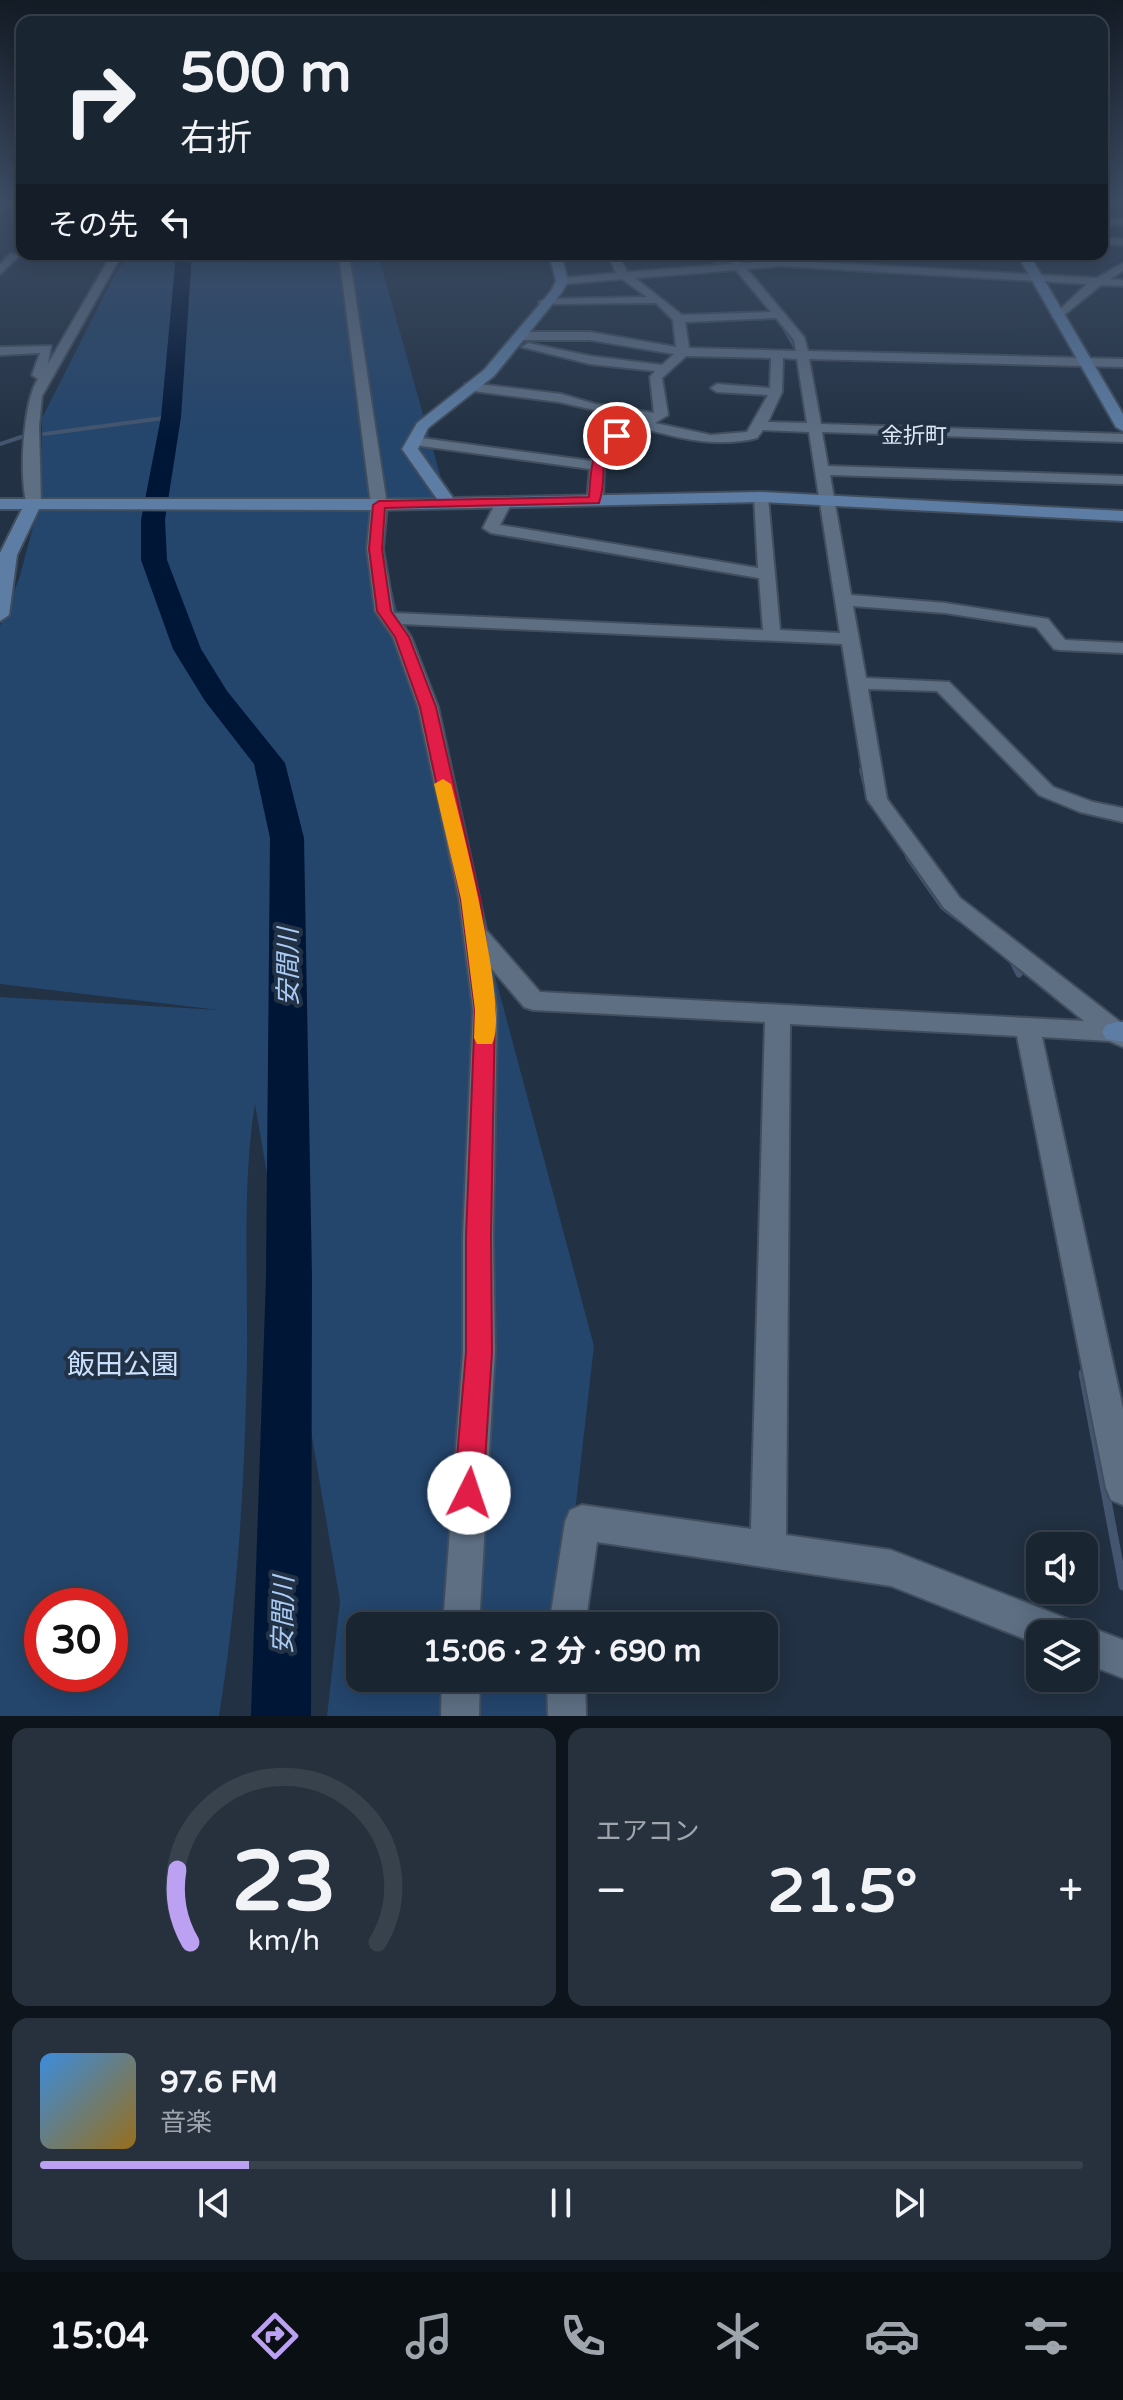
<!DOCTYPE html>
<html lang="ja">
<head>
<meta charset="utf-8">
<style>
	body { margin:0; font-family:"Varela Round","Noto Sans JP",sans-serif; background:#27313e; color:#f1f3f6; height:100vh; display:flex; flex-direction:column; font-size:30px; white-space:nowrap }
	* { box-sizing:border-box; margin:0 }
	p { font-size:26px; color:#9fa5ac }
	.icon { flex:none; width:44px; height:44px; fill:none; stroke:currentColor; stroke-width:2; stroke-linecap:round; stroke-linejoin:round }
	.map { position:relative; height:1716px; overflow:hidden }
	.sheet { display:flex; flex-direction:column; gap:12px; padding:12px; background:#0e141c; flex:1 }
	.sheet>* { flex:none }
	.banner { position:absolute; left:16px; top:16px; width:1092px; height:244px; border-radius:16px; box-shadow:0 4px 20px #0003,0 0 0 2px #38424d; background:#1a2532; color:#f1f3f6; overflow:hidden }
	.controls { position:absolute; left:1026px; top:1532px; display:grid; gap:16px }
	.controls a { display:grid; place-items:center; width:72px; height:72px; border-radius:16px; background:#1a2532; box-shadow:0 4px 20px #0003,0 0 0 2px #38424d; font-size:40px }
	.speed { position:absolute; left:24px; top:1588px; display:flex; gap:16px; font-size:40px; font-weight:700; text-align:center }
	.speed>* { display:grid; place-content:center; width:104px; height:104px; border-radius:50%; background:#1a2532; box-shadow:0 4px 20px #0003,0 0 0 2px #38424d; line-height:1 }
	.speed .limit { border:12px solid #d22; background:#fff; color:#111 }
	.pin { position:absolute; display:grid; place-items:center; width:68px; height:68px; color:#fff; margin:-34px; border:4px solid #fff; border-radius:50%; box-shadow:0 2px 8px #0007 }
	.me { position:absolute; width:88px; margin:-44px; rotate:4deg; stroke-linejoin:round; filter:drop-shadow(0 0 6px #0008) }
	.turn { display:flex; align-items:center; gap:28px; height:168px; padding:0 32px; font-size:36px }
	.turn .icon { width:104px; height:104px; stroke-width:2.5 }
	.turn b { display:block; font-size:56px; line-height:68px }
	.then { display:flex; align-items:center; height:76px; padding:0 32px; background:#0003; gap:16px; font-size:30px }
	.big { font-size:60px; font-weight:700; line-height:1.1 }
	.sheet .card { flex:1; display:flex; flex-direction:column; justify-content:center; gap:12px; min-width:0; padding:0 28px; border-radius:16px; background:#27313e }
	.sheet .dial { align-items:center; gap:0 }
	.dial svg { height:208px; overflow:visible; fill:none; stroke:#38424d; stroke-width:7; stroke-linecap:round; text-anchor:middle }
	.dial text { fill:#f1f3f6; stroke:none }
	.song { display:flex; align-items:center; gap:24px }
	.cover { width:96px; height:96px; border-radius:12px; background:linear-gradient(135deg,hsl(210 70% 55%),hsl(40 70% 35%)) }
	.played { height:8px; border-radius:4px; background:linear-gradient(90deg,#bca0f2 20%,#38424d 20%) }
	.keys { display:flex; justify-content:space-around; direction:ltr }
	.heat { display:flex; justify-content:space-between; align-items:center; font-size:44px; direction:ltr }
	.sheet .tiles { flex:1; display:grid; gap:12px; grid-template-columns:1fr 1fr }
	.card:last-child { grid-column:span 2 }
	.trip { position:absolute; left:346px; top:1612px; width:432px; height:80px; border-radius:16px; background:#1a2532; box-shadow:0 4px 20px #0003,0 0 0 2px #38424d; font-weight:700; line-height:80px; text-align:center }
	.tabs { display:flex; height:128px; justify-content:space-around; align-items:center; background:#0a0f14; color:#9fa5ac }
	.tabs .icon { width:56px; height:56px }
	.tabs .on { color:#bca0f2 }
	.tabs b { font-size:36px; color:#f1f3f6 }
	.map>svg:first-child { display:block }
</style>
</head>
<body>
<div class="map">
<svg width="1123" height="1716" viewBox="0 0 1123 1716">
	<rect width="100%" height="100%" fill="#223143"/>
	<!-- green -->
	<path fill="#24456c" fill-rule="evenodd" d="M129,254h249l70,249 -79,2 225,841 -32,280h-202v52h196l-4,38h-225l13,-115 -85,-497c-13,80 -7,173 -8,255 -2,119 -9,239 -28,357h-219v-719l219,13 -219,-26v-358l19,-47 23,-86v-75l73,-144zM42,1606h68v68h-68z"/>
	<g fill="none" stroke-linecap="round" stroke-linejoin="round">
		<!-- stream-far4 -->
		<path stroke="#43556f" stroke-width="3" d="M686,254l50,13
			M762,301l23,29"/>
		<!-- stream-far3 -->
		<path stroke="#43556f" stroke-width="4" d="M784,328l11,19
			M44,434l127,-17
			M0,444l21,-7"/>
		<!-- stream-far2 -->
		<path stroke="#43556f" stroke-width="6" d="M862,770l8,32
			M908,857l35,50 16,12"/>
		<!-- stream-far1 -->
		<path stroke="#43556f" stroke-width="7" d="M1012,960l7,14"/>
		<!-- stream -->
		<path stroke="#43556f" stroke-width="9" d="M1083,1373l40,213"/>
		<!-- river -->
		<path fill="#001636" fill-rule="evenodd" d="M176,254h16l-11,163 -16,103 2,40 34,89 26,42 58,72 19,75 8,439 -1,439h-60l15,-439 4,-439 -16,-74 -49,-63 -32,-52 -32,-89v-40l20,-103z"/>
		<defs>
			<path id="street" d="M3,201h11l-14,10v-8z
				M1102,218l21,1v6l-21,-1z
				M1102,238l21,1v6l-21,-1z
				M10,254l9,2 -19,18v-9z
				M112,254h10l-80,142 -3,30 2,78 -3,3h-10c-10,-24 -5,-106 10,-128l-6,-4 8,-22 -40,2v-8l51,-1 -3,18z
				M339,254h10l38,251 -4,44 11,64 369,17 -4,-52 -268,-45 -8,-5 13,-26 8,-5 8,5 -12,23 258,43 -4,-71 7,-4 7,4 12,133 60,3 -31,-201 -46,-2 -6,8c-39,10 -74,1 -112,-9l-35,18 -6,19 -1,34 -8,5 -8,-5 3,-31 -176,-24 -7,-4 7,-4 178,24 7,-19 40,-22 -80,-18 -94,-12v-6l5,-1 91,11 34,10 59,9 -4,-36 5,-6 -65,-7 -68,-17 6,-4 62,13 72,9 12,-11 -84,-14h-71l-6,-4 6,-4h71l86,15 -3,-27 -17,-17 -115,1 -2,-2 6,-3 102,-2 -25,-18 -60,5 -5,-3 5,-3 54,-5 -8,-19h10l9,18 105,-8 -8,-10h10l8,9 38,-3 317,18 26,-15v8l-13,8 13,1v6l-22,-1 -43,35 -6,-3 2,-2 33,-31 -307,-18 -33,3 57,68 4,14 315,8v8l-314,-8 12,65 302,10v8l-301,-10 6,34 295,10v8l-293,-9 21,120 94,8 97,15 6,1 17,21 58,3v10l-63,-3 -6,-1 -18,-22 -91,-14 -92,-7 13,72 83,4 104,105 40,15 30,6v14l-43,-10 -41,-17 -102,-104 -69,-2 19,110 73,99 163,126v23l-14,-6 -67,-4 81,372v96l-12,-5 -5,-12 -89,-452 -227,-12 -4,511 105,15 182,71 3,8 8,-4 39,15v38l-39,-15v-29h-44v11l-149,-59 -294,-44 -12,84h-36l16,-104 5,-12 12,-5 169,24 14,-507 -232,-12 -9,-3 -33,-39 6,42 -4,226 2,116 -16,274h-36l20,-274v-116l10,-226 -14,-111 -41,-192 -25,-70 -18,-26 -8,-62 4,-44zM736,270l35,42 -89,3 -47,-37zM776,318l18,22 2,11 -107,-3 -4,-26zM686,356l85,2 -1,30 -53,-4 -6,4 6,4 51,3 -21,37 -36,3 -56,-12 13,-8 -6,-37zM783,358l14,1 10,64 -39,-1 14,-30zM402,624l440,20 25,155 77,109 140,113 -544,-29 -54,-62 -48,-223 -27,-70z
				M442,1678h38l-1,38h-38z
				M547,1678h38l1,38h-38z"/>
			<path id="secondary" d="M549,254h12l7,27 -6,11 -68,84 -66,52 -10,21 35,49 308,-6 362,19v10l-362,-19 -391,8 -331,-1 -22,46 -8,60 -9,6v-68l22,-44h-22v-10h437l-35,-50 15,-26 67,-53 67,-79 5,-10z
				M1017,254h12l94,160v17l-7,-4z
				M1116,1022h7v20l-17,-3 -4,-7 4,-7z"/>
		</defs>
		<!-- street casing -->
		<use href="#street" stroke="#414e5e" stroke-width="4"/>
		<!-- secondary casing -->
		<use href="#secondary" stroke="#414e5e" stroke-width="4"/>
		<!-- street -->
		<use href="#street" fill="#5e6f84" fill-rule="evenodd"/>
		<!-- secondary -->
		<use href="#secondary" fill="#5d7da4" fill-rule="evenodd"/>
	</g>
	<!-- sky -->
	<linearGradient id="sky" x2="0" y2="1"><stop stop-color="#131b25"/><stop offset="0.46" stop-color="#3e4e66"/><stop offset="1" stop-color="#3e4e66" stop-opacity="0"/></linearGradient>
	<rect width="1123" height="441" fill="url(#sky)"/>
	<!-- route -->
	<path fill="#e11d48" stroke="#92132f" stroke-width="2" d="M617,432l6,4c-31,29 -13,34 -24,67l-214,5 -3,41 9,62 18,26 27,70 44,192 15,111 -4,226 1,116 -9,141 -4,10 -10,4 -10,-4 -5,-10 12,-141v-116l9,-226 -14,-111 -41,-192 -25,-70 -18,-26 -8,-62 4,-44 6,-4 210,-4c2,-27 1,-54 28,-65z"/>
	<!-- slow -->
	<path fill="#f59e0b" d="M443,779l8,5c11,43 59,228 41,260h-15l-3,-6 1,-28 -14,-111 -27,-115z"/>
	<g text-anchor="middle" stroke-width="8" stroke-linejoin="round" paint-order="stroke">
		<!-- far-neighbourhood labels -->
		<g font-size="22" fill="#dee8f4" stroke="#223143">
			<text x="914" y="443">金折町</text>
		</g>
		<!-- water labels -->
		<g font-size="26" font-style="italic" fill="#a9cbf6" stroke="#223143">
			<text transform="translate(288 967) rotate(-90)" y="9">安間川</text>
			<text transform="translate(283 1615) rotate(-89)" y="9">安間川</text>
		</g>
		<!-- near-park labels -->
		<g font-size="28" fill="#c9e0fe" stroke="#223143">
			<text x="123" y="1374">飯田公園</text>
		</g>
	</g>
</svg>
<div class="controls">
<a><svg class="icon" aria-label="sound" viewBox="0 0 24 24"><path d="M4 9h4l5-4v14l-5-4H4zM17 9q2 3 0 6"/></svg></a>
<a><svg class="icon" aria-label="layers" viewBox="0 0 24 24"><path d="M12 4l9 5-9 5-9-5zM3 14l9 5 9-5"/></svg></a>
</div>
<div class="speed"><div class="limit">30</div></div>
<div class="pin" style="left:617px;top:436px;background:#d93025"><svg class="icon" aria-label="arrive" viewBox="0 0 24 24"><path d="M6 21V4h12l-3 4 3 4H6"/></svg></div>
<svg class="me" style="left:469px;top:1493px" viewBox="-20 -20 40 40"><circle r="19" fill="#fff"/><path d="M0-13L10 11 0 6-10 11z" fill="#e11d48"/></svg>
<div class="trip">15:06 · 2 分 · 690 m</div>
<div class="banner">
<div class="turn"><svg class="icon" aria-label="right" viewBox="0 0 24 24"><path d="M7 20v-9h11M14 6l5 5-5 5"/></svg><div><b>500 m</b>右折</div></div>
<div class="then">その先<svg class="icon" aria-label="left" viewBox="0 0 24 24"><path d="M17 20v-9H6M10 6l-5 5 5 5"/></svg></div>
</div>
</div>
<section class="sheet">
<div class="tiles">
<div class="card dial"><svg viewBox="0 0 100 80">
<path d="M14 69A42 42 0 1 1 86 69"/>
<path d="M14 69A42 42 0 0 1 9 41" stroke="#bca0f2"/>
<text x="50" y="56" font-size="32" font-weight="700">23</text>
<text x="50" y="72" font-size="11">km/h</text>
</svg></div>
<div class="card"><p>エアコン</p>
<div class="heat"><a>−</a><b class="big">21.5°</b><a>+</a></div>
</div>
<div class="card">
<div class="song"><i class="cover"></i><div><b>97.6 FM</b><p>音楽</p></div></div>
<div class="played"></div>
<div class="keys"><svg class="icon" aria-label="previous" viewBox="0 0 24 24"><path d="M18 5L8 12l10 7zM5 5v14"/></svg><svg class="icon" aria-label="pause" viewBox="0 0 24 24"><path d="M8 5v14M16 5v14"/></svg><svg class="icon" aria-label="next" viewBox="0 0 24 24"><path d="M6 5l10 7-10 7zM19 5v14"/></svg></div>
</div>
</div>
</section>
<nav class="tabs">
<b>15:04</b>
<svg class="icon on" aria-label="directions" viewBox="0 0 24 24"><path d="M12 3l9 9-9 9-9-9zM9 14v-3h6M13 9l2 2-2 2"/></svg>
<svg class="icon" aria-label="music" viewBox="0 0 24 24"><path d="M9 18V5l10-2v13"/><circle cx="6" cy="18" r="3"/><circle cx="16" cy="16" r="3"/></svg>
<svg class="icon" aria-label="phone" viewBox="0 0 24 24"><path d="M5 4h4l2 5-3 2q2 4 5 5l2-3 5 2v4C11 20 4 13 5 4z"/></svg>
<svg class="icon" aria-label="climate" viewBox="0 0 24 24"><path d="M12 3v18M4 7l16 10M4 17L20 7"/></svg>
<svg class="icon" aria-label="car" viewBox="0 0 24 24"><path d="M5 17H2v-5l4-1 3-4h7l3 4 3 1v5h-3M9 17h6M6 11h13"/><circle cx="7" cy="17" r="2"/><circle cx="17" cy="17" r="2"/></svg>
<svg class="icon" aria-label="filters" viewBox="0 0 24 24"><path d="M4 7h16M4 17h16"/><circle cx="9" cy="7" r="2"/><circle cx="15" cy="17" r="2"/></svg>
</nav>
</body>
</html>
